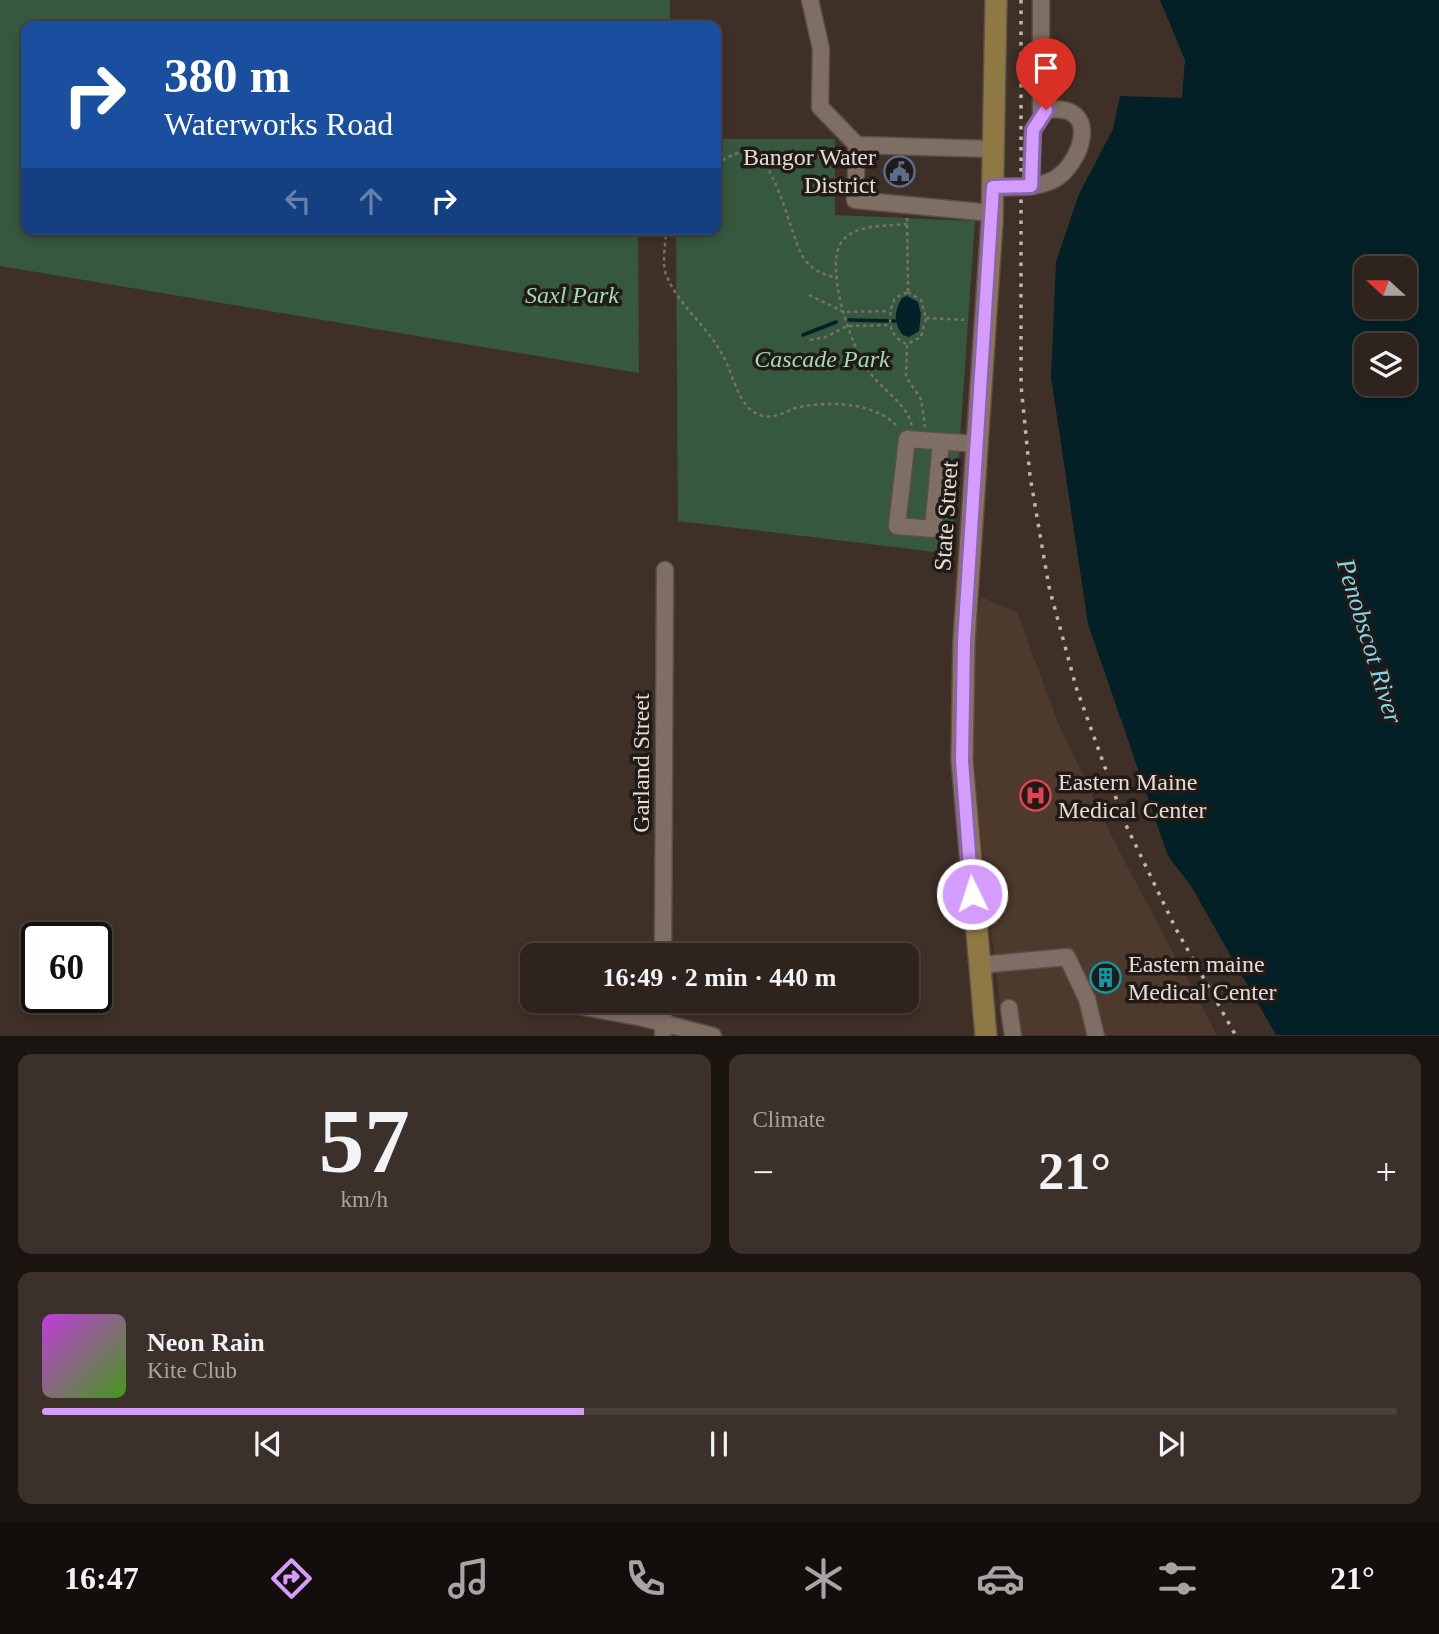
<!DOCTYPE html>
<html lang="en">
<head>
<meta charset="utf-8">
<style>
	body { margin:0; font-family:Georgia,serif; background:#3b302a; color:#f1f3f6; height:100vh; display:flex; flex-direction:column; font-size:26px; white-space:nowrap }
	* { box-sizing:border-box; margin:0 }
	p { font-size:23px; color:#a7a4a4 }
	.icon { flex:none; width:38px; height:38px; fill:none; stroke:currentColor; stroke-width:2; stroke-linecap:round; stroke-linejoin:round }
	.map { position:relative; height:1036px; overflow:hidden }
	.sheet { display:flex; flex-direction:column; gap:18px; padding:18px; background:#1a1410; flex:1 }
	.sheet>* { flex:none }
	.hud { position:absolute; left:21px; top:21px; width:700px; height:214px; border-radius:14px; box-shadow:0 4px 10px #0003,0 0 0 2px #4a413b; background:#1a4fa0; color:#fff; overflow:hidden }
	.needle { width:46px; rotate:291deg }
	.buttons { position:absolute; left:1354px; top:256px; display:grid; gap:14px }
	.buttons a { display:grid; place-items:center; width:63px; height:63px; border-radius:14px; background:#2f241d; box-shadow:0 4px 10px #0003,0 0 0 2px #4a413b; font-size:35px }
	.speed { position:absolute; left:21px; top:922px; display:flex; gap:14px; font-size:35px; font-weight:700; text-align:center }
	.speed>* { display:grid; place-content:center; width:91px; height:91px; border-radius:50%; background:#2f241d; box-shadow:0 4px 10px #0003,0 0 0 2px #4a413b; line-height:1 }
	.speed .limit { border:4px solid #111; border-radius:10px; background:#fff; color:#111 }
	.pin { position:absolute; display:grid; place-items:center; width:60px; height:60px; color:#fff; margin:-72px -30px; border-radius:50% 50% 50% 0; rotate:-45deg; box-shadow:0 0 7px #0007 }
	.pin .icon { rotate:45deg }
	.me { position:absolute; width:77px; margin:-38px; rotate:356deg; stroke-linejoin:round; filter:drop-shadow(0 0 5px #0008) }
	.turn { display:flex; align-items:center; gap:24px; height:147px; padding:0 28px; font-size:32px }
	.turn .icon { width:91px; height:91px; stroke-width:2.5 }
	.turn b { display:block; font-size:49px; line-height:60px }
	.lanes { display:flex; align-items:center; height:66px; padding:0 28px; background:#0003; justify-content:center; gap:35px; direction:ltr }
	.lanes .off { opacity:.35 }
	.big { font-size:52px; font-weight:600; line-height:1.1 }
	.sheet .tile { flex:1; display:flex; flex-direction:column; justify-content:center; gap:10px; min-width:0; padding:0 24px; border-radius:14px; background:#3b302a }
	.sheet .dial { align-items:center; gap:0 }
	.dial b { font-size:91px; line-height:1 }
	.song { display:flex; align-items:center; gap:21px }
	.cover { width:84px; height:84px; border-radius:10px; background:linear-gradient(135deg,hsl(290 70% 55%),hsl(100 70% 35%)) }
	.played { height:7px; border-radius:4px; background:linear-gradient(90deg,#d49cfc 40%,#4a413b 40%) }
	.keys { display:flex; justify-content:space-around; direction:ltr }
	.heat { display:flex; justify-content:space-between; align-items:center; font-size:38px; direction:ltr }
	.sheet .tiles { flex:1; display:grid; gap:18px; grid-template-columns:1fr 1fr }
	.tile:last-child { grid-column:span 2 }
	.trip { position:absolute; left:520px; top:943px; width:399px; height:70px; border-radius:14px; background:#2f241d; box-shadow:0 4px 10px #0003,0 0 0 2px #4a413b; font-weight:600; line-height:70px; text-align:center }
	.tabs { display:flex; height:112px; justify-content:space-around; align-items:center; background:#130e0c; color:#a7a4a4 }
	.tabs .icon { width:49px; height:49px }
	.tabs .on { color:#d49cfc }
	.tabs b { font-size:32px; color:#f1f3f6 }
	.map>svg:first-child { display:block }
</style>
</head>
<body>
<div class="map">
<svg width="1439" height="1036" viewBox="0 0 1439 1036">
	<rect width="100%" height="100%" fill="#3f3027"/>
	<!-- built -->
	<path fill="#4e392d" d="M981,597l36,15 41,111 59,124 100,188h-213l-18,-147 -13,-143 3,-116z"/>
	<!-- green -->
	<path fill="#35583e" d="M0,0h670v26h-644v203h612l1,144 -639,-107z
		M716,139h119v76l140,6 -23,333 -274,-33 -2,-292h40z"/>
	<!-- water -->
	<path fill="#032026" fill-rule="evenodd" d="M1160,0h279v1035h-163l-85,-149 -23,-30 -80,-232 -37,-247 5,-115 23,-68 34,-65 7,-33 62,2 3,-38zM1367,268h38v38h-38zM1367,345h38v38h-38z
		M907,296l11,6 3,12 -2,17 -10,6 -6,-2c-10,-13 -9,-23 -1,-37z"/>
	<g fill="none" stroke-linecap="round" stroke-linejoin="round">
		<!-- stream -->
		<path stroke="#032026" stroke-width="3.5" d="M849,320l46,1
			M803,335l33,-13"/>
		<defs>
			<path id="minor" d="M810,0l11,49 -1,58 37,38
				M1041,116v-116
				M993,187c19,0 42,2 60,-7 28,-14 51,-78 -7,-70l-13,20 -2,55
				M992,213l-137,-13 2,-55 136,4
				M941,442l-8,87 -36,-3 10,-87 71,5
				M663,956l2,-386
				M979,965l88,-8 20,42 9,37
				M551,1001l93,17 69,18
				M1009,1008l4,28
				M663,1033v-32"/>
			<path id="major" d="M986,1036l-24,-276 2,-119 28,-419 4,-222"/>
		</defs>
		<!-- minor casing -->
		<use href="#minor" stroke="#5b4f47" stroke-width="19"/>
		<!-- major casing -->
		<use href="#major" stroke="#5b4f47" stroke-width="24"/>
		<!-- path -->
		<path stroke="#7c6f67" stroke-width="2.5" stroke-dasharray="3.5 3.5" stroke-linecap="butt" d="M716,163c8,-3 17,-9 25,-11 36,-6 48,87 64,108 9,11 19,15 33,18
			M907,218l1,74
			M907,224c-19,2 -47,0 -62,14 -25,22 7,112 25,135 14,18 37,31 42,53
			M666,229c0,14 -5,36 1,48 13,30 43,52 56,79 11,19 15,54 40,60 14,3 24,-6 36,-9 32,-6 73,-5 97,18
			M908,292l13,8 5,18 -5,19 -14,7c-20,-7 -20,-29 -12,-46z
			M809,295l35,17 45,-1
			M926,318l42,2
			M810,340l16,-3 21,-11 43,-1
			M907,345l-1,32 15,22 4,28"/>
		<!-- minor -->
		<use href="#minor" stroke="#7f6e64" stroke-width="16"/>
		<!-- major -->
		<use href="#major" stroke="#8e7944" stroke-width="21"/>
		<!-- rail -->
		<path stroke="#c0b5ae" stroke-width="3.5" stroke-dasharray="3.5 7" stroke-linecap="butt" d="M1021,0v385l9,91 19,111 27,100 49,136 51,106 60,107"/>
	</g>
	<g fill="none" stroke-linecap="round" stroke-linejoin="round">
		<defs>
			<path id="route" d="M972,894l-10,-134 2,-119 29,-454 38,-1 2,-56 13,-20"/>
		</defs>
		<!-- route casing -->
		<use href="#route" stroke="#8a65a4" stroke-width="18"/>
		<!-- route -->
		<use href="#route" stroke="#d49cfc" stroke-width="12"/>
	</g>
	<!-- icons -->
	<defs>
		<symbol id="civic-ring" viewBox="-11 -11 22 22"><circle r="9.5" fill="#211a16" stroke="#5c6f8a" stroke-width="1.5"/><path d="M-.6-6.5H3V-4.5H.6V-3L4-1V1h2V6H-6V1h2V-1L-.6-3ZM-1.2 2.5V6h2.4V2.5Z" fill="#5c6f8a"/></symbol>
		<symbol id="hospital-ring" viewBox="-11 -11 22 22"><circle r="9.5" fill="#211a16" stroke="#e0444e" stroke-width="1.5"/><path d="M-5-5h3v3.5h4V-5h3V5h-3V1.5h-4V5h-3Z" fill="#e0444e"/></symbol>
		<symbol id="building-ring" viewBox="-11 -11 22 22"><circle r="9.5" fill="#211a16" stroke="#0f9aa8" stroke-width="1.5"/><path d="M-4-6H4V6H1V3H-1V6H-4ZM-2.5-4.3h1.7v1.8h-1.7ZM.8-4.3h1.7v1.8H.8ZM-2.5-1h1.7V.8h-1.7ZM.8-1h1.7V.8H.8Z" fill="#0f9aa8"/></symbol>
	</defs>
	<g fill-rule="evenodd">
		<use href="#civic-ring" x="882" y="154" width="35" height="35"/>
		<use href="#hospital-ring" x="1018" y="778" width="35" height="35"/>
		<use href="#building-ring" x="1088" y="960" width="35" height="35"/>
	</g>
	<g text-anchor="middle" stroke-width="7" stroke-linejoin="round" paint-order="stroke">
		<!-- poi labels -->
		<g font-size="24" fill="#e6dcd6" stroke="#211a16" text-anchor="start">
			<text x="876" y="165" text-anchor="end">Bangor Water<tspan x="876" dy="28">District</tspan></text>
			<text x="1058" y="790">Eastern Maine<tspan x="1058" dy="28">Medical Center</tspan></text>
			<text x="1128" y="972">Eastern maine<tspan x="1128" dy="28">Medical Center</tspan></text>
		</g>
		<!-- park labels -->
		<g font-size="24" font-style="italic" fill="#a0ddb0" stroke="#211a16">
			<text x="572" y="303">Saxl Park</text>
			<text x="822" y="367">Cascade Park</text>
		</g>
		<!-- street labels -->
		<g font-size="24" fill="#e6dcd6" stroke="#211a16">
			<text transform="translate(946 516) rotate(-86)" y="8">State Street</text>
			<text transform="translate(641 763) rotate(-90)" y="8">Garland Street</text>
		</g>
		<!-- water labels -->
		<g font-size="26" font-style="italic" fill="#80d8ed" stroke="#211a16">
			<text transform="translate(1370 641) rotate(73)" y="9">Penobscot River</text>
		</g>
	</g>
</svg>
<div class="buttons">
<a><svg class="needle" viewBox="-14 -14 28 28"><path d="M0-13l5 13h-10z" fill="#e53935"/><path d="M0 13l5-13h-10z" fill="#a7a4a4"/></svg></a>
<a><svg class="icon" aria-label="layers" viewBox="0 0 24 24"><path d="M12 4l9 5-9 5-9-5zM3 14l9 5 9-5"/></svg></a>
</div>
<div class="speed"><div class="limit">60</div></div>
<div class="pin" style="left:1046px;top:110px;background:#d93025"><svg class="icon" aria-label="arrive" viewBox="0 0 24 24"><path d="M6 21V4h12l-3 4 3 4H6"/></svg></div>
<svg class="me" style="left:972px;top:894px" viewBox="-20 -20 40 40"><circle r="17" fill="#d49cfc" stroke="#fff" stroke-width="3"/><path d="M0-11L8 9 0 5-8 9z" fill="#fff"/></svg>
<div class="trip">16:49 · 2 min · 440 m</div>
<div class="hud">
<div class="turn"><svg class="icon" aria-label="right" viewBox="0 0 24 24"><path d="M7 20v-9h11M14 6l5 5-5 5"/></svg><div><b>380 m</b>Waterworks Road</div></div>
<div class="lanes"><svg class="icon off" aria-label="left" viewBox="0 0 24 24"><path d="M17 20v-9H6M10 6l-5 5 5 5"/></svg><svg class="icon off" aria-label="ahead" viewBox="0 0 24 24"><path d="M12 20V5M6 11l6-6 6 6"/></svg><svg class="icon" aria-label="right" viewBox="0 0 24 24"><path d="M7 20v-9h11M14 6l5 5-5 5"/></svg></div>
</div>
</div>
<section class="sheet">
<div class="tiles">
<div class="tile dial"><b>57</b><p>km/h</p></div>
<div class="tile"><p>Climate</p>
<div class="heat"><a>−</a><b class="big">21°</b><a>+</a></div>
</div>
<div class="tile">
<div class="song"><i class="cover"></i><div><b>Neon Rain</b><p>Kite Club</p></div></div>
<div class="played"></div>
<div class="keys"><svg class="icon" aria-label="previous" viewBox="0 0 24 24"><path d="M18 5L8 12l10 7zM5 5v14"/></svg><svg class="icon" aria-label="pause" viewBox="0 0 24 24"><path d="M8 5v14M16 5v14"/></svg><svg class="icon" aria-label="next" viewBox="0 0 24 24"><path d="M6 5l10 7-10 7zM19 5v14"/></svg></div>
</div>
</div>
</section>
<nav class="tabs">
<b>16:47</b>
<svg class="icon on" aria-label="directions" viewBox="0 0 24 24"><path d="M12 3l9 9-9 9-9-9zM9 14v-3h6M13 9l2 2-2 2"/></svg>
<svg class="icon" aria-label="music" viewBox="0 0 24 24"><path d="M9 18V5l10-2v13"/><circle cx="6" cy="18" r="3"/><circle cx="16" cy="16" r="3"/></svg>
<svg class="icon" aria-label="phone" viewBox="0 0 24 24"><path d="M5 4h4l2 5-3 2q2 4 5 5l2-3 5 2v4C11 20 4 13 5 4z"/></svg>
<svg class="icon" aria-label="climate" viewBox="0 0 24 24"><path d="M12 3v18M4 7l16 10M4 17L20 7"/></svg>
<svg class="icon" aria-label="car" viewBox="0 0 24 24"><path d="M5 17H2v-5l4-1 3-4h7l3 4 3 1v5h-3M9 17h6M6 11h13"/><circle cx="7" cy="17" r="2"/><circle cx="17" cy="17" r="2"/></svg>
<svg class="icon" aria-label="filters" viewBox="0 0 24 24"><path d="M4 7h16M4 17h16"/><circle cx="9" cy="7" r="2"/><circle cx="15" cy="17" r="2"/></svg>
<b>21°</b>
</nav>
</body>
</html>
